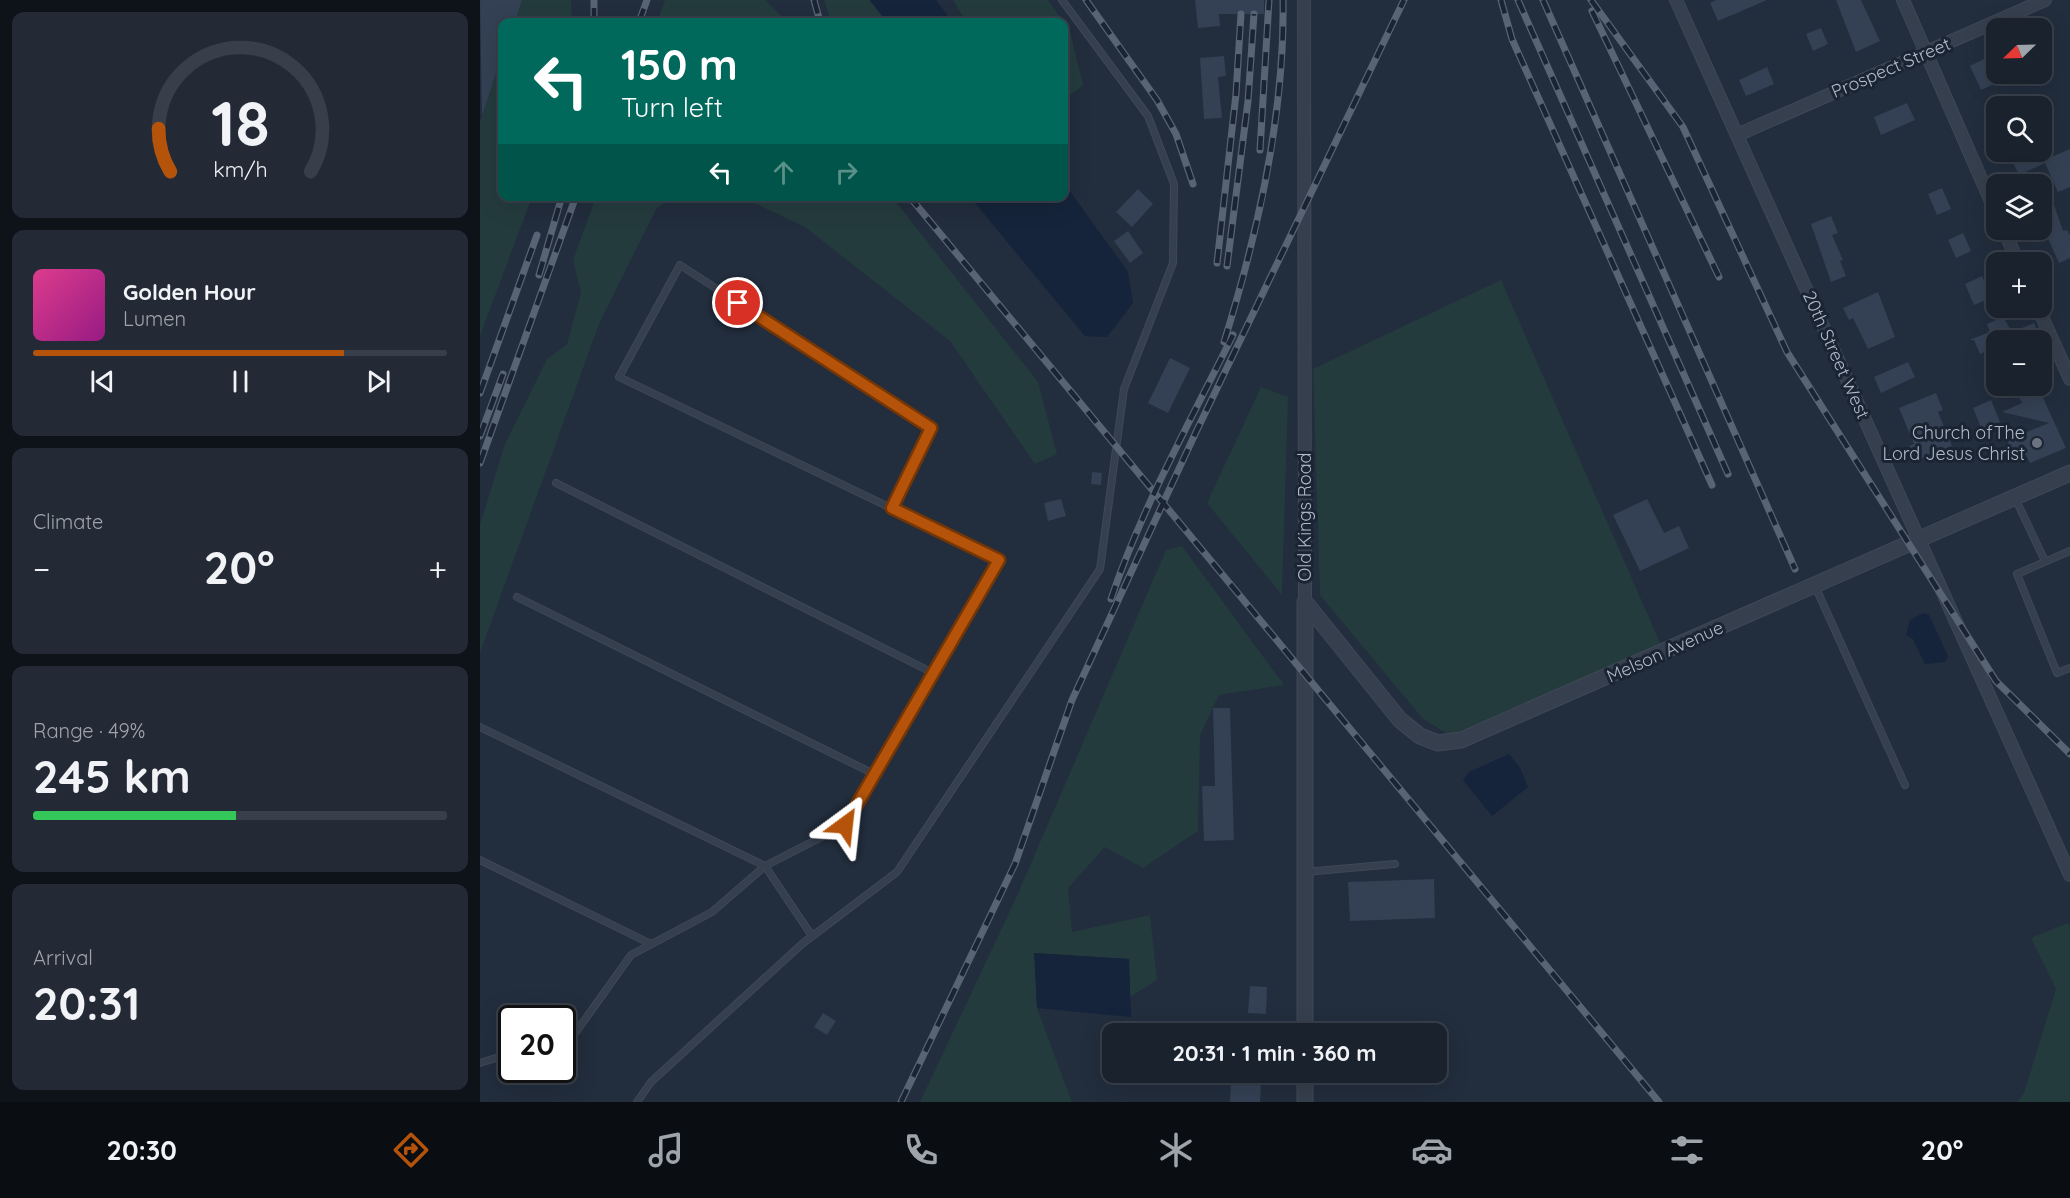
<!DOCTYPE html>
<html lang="en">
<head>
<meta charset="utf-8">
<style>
	body { margin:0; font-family:Quicksand,sans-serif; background:#232a36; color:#f1f3f6; height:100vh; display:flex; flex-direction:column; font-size:22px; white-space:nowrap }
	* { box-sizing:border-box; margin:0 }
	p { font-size:20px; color:#9fa4aa }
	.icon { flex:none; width:33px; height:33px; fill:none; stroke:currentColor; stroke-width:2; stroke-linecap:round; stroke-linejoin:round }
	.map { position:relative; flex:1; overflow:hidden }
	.side { display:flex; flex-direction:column; gap:12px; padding:12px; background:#0e1319; width:480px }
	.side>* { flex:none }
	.hud { position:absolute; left:18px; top:18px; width:570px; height:183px; border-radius:12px; box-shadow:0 6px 24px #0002,0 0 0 2px #383f4a; background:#00695c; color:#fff; overflow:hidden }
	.needle { width:39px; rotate:247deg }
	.buttons { position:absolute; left:1506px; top:18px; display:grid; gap:12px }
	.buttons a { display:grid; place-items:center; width:66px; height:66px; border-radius:12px; background:#1a222e; box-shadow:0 6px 24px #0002,0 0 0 2px #383f4a; font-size:30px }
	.speed { position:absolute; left:18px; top:1005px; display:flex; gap:12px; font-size:30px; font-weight:700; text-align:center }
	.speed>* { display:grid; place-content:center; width:78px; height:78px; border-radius:50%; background:#1a222e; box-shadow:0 6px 24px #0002,0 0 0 2px #383f4a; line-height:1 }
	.speed .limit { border:3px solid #111; border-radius:9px; background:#fff; color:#111 }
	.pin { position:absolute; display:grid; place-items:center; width:51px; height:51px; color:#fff; margin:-26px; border:3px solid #fff; border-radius:50%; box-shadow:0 2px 6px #0007 }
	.me { position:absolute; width:66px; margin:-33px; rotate:30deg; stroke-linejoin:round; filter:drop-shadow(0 0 4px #0008) }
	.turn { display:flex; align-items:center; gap:21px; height:126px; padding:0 24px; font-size:27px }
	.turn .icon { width:78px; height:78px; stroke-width:2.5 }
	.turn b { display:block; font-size:42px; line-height:51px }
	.lanes { display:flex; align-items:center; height:57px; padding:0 24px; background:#0003; justify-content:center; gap:30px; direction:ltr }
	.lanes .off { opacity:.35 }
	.big { font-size:45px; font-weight:700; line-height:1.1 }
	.side .widget { flex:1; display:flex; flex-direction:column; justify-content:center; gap:9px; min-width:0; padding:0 21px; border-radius:12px; background:#232a36 }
	.side .dial { align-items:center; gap:0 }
	.dial svg { height:156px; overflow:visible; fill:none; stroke:#383f4a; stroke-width:7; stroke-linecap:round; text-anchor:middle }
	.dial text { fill:#f1f3f6; stroke:none }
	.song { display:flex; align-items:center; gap:18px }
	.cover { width:72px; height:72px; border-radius:9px; background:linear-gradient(135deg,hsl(330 70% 55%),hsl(310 70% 35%)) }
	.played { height:6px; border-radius:3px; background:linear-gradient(90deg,#b45309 75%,#383f4a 75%) }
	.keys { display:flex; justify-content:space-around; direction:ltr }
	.heat { display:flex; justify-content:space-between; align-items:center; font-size:33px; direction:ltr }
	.charge { height:9px; border-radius:4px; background:linear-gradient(90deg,#34c759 49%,#383f4a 0) }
	.trip { position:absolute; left:622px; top:1023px; width:345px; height:60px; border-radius:12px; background:#1a222e; box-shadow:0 6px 24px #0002,0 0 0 2px #383f4a; font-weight:700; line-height:60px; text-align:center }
	.tab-bar { display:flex; height:96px; justify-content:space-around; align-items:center; background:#0a0e12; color:#9fa4aa }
	.tab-bar .icon { width:42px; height:42px }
	.tab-bar .selected { color:#b45309 }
	.tab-bar b { font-size:27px; color:#f1f3f6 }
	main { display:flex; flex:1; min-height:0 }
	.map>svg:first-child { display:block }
</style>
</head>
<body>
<main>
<section class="side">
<div class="widget dial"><svg viewBox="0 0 100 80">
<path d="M14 69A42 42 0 1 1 86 69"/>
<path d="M14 69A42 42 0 0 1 8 47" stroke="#b45309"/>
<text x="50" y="56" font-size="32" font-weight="700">18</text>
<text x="50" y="72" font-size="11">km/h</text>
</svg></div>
<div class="widget">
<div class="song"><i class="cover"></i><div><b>Golden Hour</b><p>Lumen</p></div></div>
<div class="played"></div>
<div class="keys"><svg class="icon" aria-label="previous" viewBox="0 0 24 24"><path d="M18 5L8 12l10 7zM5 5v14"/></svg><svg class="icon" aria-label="pause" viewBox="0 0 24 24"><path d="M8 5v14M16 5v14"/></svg><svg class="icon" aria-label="next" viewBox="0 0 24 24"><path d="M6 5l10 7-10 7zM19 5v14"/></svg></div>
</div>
<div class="widget"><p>Climate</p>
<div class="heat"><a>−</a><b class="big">20°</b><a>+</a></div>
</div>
<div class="widget"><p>Range · 49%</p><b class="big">245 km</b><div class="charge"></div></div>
<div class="widget"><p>Arrival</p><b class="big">20:31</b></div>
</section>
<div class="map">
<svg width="1590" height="1102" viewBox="0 0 1590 1102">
	<rect width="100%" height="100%" fill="#222d3d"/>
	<!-- green -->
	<path fill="#243b3e" d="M42,0h49l1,22h-58z
		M185,0h100l22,22h-130z
		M344,0h45l18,22h-56z
		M473,0h95l22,31 13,54 -19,15v-78h-98z
		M22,56v140l30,1 -52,139v-214z
		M116,197h77l-17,12 -57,115 -119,329v-128l25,-81 42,-85 20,-15 14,-51 -8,-33z
		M261,197h151l146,185 19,72 -22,10 -85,-123 -145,-114z
		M1021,280l160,365 -211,90 -27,-16 -103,-124 -7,-226z
		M781,387l27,10 -6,198 -75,-92z
		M702,546l102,139 -65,10 -19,40 -2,96 -55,37 -38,-21 -37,41 4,44 78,-17 7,65 -27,17 -1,-38 -94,-6 2,55 35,94h-152l96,-204 150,-348z
		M1588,923l2,5v174h-53l7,-9 32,-104 -25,-51z"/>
	<!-- water -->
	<path fill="#15243b" d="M390,0h66l16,22h-65z
		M584,183l64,89 5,31 -26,34 -22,-1 -115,-139 94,-1z
		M1443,613l6,2 19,41 -3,6 -20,2 -12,-25 -7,-4 4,-15z
		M1029,754l11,14 8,19 -36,29 -29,-36 6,-8z
		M554,953l95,6 2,58 -94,-9z"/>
	<!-- building -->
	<path fill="#344154" d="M0,0h42l-7,22h-13v34l-20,60z
		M715,0h69v14h-45l1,12 -22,2z
		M1236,0h51l-49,21 -8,-18z
		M1356,0h25l19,41 -24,11z
		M1341,28l7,16 -15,7 -7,-17z
		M1516,53v21h20l-35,16 -11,-24z
		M744,56l2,20 -8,1 4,41 -18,1 -4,-61z
		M1287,67l7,17 -28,12 -7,-16z
		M1427,103l8,17 -34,15 -7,-18z
		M1590,149v38l-12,5 -13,-29 -26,12 -11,-23h35l4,7z
		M1462,188l9,21 -14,6 -9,-21z
		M658,189l15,15 -21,23 -16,-15z
		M1570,193l13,38 4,-1 3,5v23l-11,5 -17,-38v-28z
		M1351,216l7,17 -6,2 11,25 -3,1 6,15 -15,6 -20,-58z
		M648,231l15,22 -13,10 -16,-22z
		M1483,233l8,18 -15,7 -8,-18z
		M1502,276l9,22 -17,7 -9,-21z
		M1398,292l17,45 -27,12 -15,-31 -4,2 -6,-12z
		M1523,317l9,15 22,-9 4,10 -17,7h-25v7l-16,7 -6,-14h-5l21,-8 -3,-8z
		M690,358l20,10 -22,45 -20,-10z
		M1428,362l7,15 -34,16 -7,-16z
		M1553,386l2,5 4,-2 27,59 -36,15 -4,-8 -11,4 -8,-19 42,-17 -47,-11 20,-9 -5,-11z
		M1456,393l7,17 -5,2 14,34 -36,15 -7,-15 5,-2 -15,-36z
		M1511,400l9,22 -18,8 -9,-22z
		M612,472l10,1 -1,12 -10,-1z
		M581,499l5,17 -18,5 -4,-18z
		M1167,499l17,34 15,-7 10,22 -49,23 -27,-56z
		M733,708h17l4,132 -30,1 -2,-55h13z
		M954,879l1,39 -85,3 -2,-39z
		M770,986l17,1 -1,27 -18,-1z
		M343,1013l13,8 -9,14 -13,-8z
		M751,1080l30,2 -1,20h-30z"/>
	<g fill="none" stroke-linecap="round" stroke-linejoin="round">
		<defs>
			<path id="service" d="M76,483l377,190
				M1535,498l30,63
				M1590,551l-53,23 40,99 13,-5
				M1335,586l90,199
				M37,597l357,177
				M0,727l285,139 47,70
				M0,860l171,84
				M825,872l90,-8
				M82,1036l14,-4 55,-77 81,-43 53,-46 80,-41 154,-265 -380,-183 61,-112 251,163 -39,80
				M0,1063l32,-10
				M157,1102l14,-20 151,-138 95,-72 203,-303 24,-180 49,-126 1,-79 -26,-68 -86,-116"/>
			<path id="minor" d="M824,0l1,602
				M1196,0l394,875
				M1423,0l93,213
				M1257,135l308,-135
				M1524,230l14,32
				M1558,308l32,71"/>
			<path id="tertiary" d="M825,602l95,118 20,16 18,7 23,-3 609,-267
				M825,602v432
				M825,1072v30"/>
		</defs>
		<!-- service casing -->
		<use href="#service" stroke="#3f4856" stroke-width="8"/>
		<!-- minor casing -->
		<use href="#minor" stroke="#3f4856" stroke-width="14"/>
		<!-- tertiary casing -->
		<use href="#tertiary" stroke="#3f4856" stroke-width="17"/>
		<!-- service -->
		<use href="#service" stroke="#363f4d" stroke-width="6"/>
		<!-- minor -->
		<use href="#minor" stroke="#363f4d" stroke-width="12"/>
		<!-- tertiary -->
		<use href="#tertiary" stroke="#363f4d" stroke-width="15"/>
		<defs>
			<path id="rail" d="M334,0l6,22
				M606,0l71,100 19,34 17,50
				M1021,0l11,39 200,446
				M1038,0l210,474
				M1063,0l252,569
				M1111,0l92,127 104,225 209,329 74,73
				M1112,11l127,266
				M114,22v-22
				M159,22l8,-22
				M780,150l9,-150
				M429,196l750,906
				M737,263l19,-169 5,-80
				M747,266l21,-165 6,-87
				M59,275l23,-79
				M744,342c34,-109 61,-228 59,-342
				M0,393l57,-158
				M0,436l23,-62
				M0,463l96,-267
				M631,599c31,-92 79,-177 122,-264
				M421,1102l114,-238 57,-164 124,-268 208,-432"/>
		</defs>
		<!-- rail casing -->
		<use href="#rail" stroke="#586374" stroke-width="7"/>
		<!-- rail -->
		<use href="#rail" stroke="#1b2432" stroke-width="4.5" stroke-dasharray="14" stroke-linecap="butt"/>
	</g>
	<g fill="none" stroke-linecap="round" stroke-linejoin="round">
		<defs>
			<path id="route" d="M258,303l193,125 -39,80 107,52 -154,265"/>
		</defs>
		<!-- route casing -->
		<use href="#route" stroke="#753606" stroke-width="15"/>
		<!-- route -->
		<use href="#route" stroke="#b45309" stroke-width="10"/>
	</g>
	<!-- markers -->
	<circle fill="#6b7280" stroke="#1b2432" stroke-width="2" cx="1557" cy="443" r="6"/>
	<g text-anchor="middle" stroke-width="6" stroke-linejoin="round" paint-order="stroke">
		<!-- street labels -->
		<g font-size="18" fill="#b1bac9" stroke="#1b2432">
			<text transform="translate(1411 68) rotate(-23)" y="6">Prospect Street</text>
			<text transform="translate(1356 355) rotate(66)" y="6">20th Street West</text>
			<text transform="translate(825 517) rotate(-90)" y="6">Old Kings Road</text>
			<text transform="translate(1185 652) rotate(-24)" y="6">Melson Avenue</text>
		</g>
		<!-- poi labels -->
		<g font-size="18" fill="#b1bac9" stroke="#1b2432" text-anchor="end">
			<text x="1545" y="439">Church ofThe<tspan x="1545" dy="21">Lord Jesus Christ</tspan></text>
		</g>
	</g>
</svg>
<div class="buttons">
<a><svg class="needle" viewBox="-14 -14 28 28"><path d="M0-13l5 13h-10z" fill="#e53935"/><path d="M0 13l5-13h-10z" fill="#9fa4aa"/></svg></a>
<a><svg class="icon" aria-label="search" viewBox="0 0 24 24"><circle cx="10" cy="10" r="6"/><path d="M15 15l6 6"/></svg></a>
<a><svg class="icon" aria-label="layers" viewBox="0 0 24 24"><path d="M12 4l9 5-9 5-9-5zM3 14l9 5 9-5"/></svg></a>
<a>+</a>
<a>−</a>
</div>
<div class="speed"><div class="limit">20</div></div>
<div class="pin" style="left:258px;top:303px;background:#d93025"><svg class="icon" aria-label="arrive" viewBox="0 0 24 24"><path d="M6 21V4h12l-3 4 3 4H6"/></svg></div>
<svg class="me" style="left:365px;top:825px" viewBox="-20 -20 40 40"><path d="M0-17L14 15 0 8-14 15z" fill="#b45309" stroke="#fff" stroke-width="4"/></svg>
<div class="trip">20:31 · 1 min · 360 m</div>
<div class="hud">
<div class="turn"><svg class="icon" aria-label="left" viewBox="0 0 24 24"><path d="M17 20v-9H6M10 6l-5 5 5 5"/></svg><div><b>150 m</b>Turn left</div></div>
<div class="lanes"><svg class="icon" aria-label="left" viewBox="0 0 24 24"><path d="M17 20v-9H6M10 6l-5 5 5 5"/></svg><svg class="icon off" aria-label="ahead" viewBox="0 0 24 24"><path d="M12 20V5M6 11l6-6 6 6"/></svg><svg class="icon off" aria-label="right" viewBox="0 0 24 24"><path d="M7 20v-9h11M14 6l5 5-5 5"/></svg></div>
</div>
</div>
</main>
<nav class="tab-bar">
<b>20:30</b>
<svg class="icon selected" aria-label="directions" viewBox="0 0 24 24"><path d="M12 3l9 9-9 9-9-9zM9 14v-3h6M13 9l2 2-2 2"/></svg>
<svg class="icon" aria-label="music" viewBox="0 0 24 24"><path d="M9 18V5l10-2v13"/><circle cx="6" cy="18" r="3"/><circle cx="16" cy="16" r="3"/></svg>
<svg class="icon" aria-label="phone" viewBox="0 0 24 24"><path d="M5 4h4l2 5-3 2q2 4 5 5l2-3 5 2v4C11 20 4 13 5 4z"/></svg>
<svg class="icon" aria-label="climate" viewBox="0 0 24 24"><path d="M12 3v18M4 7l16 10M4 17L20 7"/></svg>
<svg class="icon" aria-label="car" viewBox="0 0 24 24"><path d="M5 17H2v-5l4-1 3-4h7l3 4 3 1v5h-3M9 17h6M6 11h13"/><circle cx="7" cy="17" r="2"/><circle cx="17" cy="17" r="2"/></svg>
<svg class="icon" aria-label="filters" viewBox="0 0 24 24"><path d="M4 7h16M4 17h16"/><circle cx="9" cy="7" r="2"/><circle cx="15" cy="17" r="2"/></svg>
<b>20°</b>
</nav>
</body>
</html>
